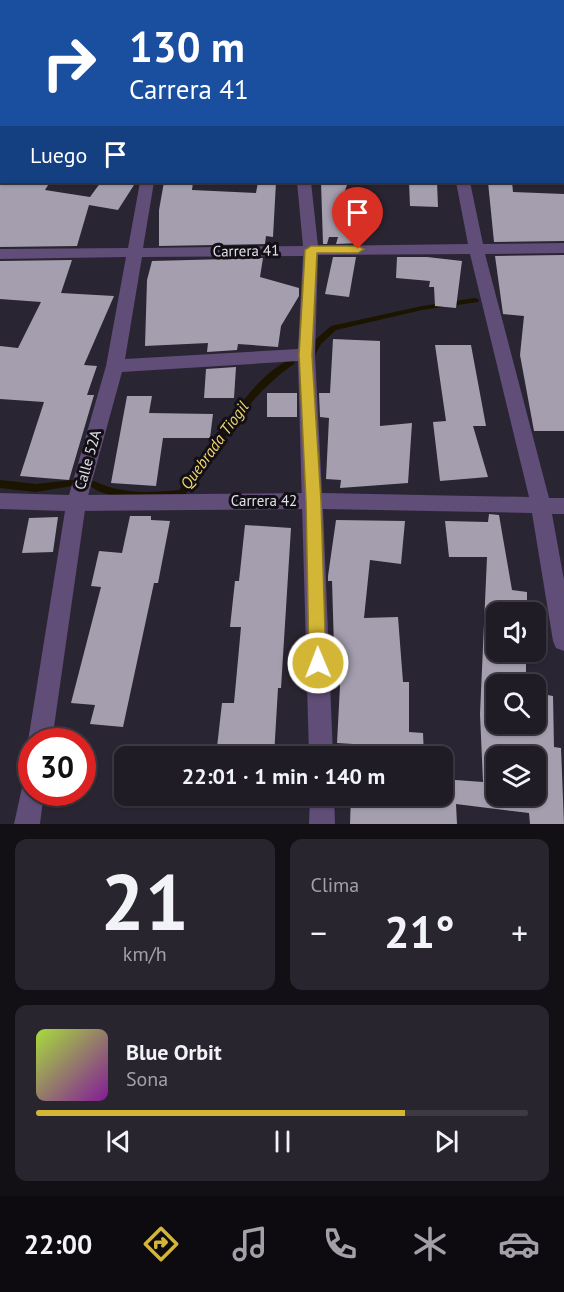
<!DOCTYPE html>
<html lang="es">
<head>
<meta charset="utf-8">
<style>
	body { margin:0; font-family:"PT Sans",sans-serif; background:#28252e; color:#f1f3f6; height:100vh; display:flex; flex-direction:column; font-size:22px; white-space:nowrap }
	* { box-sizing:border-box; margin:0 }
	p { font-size:20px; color:#a2a1a7 }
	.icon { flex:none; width:33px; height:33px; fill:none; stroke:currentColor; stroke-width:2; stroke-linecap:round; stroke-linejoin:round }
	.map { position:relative; height:824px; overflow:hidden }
	.side { display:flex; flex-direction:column; gap:15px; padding:15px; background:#120f15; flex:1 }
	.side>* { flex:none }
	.top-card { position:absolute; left:0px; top:0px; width:564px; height:183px; box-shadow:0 2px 4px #0004,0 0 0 2px #3d3a43; background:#1a4fa0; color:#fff; overflow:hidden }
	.tools { position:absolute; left:486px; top:602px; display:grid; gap:12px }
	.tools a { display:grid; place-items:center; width:60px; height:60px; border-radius:12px; background:#201c26; box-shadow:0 2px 4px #0004,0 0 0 2px #3d3a43; font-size:30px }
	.speed { position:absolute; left:18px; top:728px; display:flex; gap:12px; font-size:30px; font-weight:700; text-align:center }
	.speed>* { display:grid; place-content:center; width:78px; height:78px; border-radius:50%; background:#201c26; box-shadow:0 2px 4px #0004,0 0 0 2px #3d3a43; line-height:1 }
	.speed .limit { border:9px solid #d22; background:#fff; color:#111 }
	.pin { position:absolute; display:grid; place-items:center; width:51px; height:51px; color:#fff; margin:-62px -26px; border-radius:50% 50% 50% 0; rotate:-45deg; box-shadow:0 0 6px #0007 }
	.pin .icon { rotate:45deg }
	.me { position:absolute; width:66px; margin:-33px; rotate:359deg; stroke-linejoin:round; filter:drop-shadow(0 0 4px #0008) }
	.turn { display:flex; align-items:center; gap:21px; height:126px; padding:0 30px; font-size:27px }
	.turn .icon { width:78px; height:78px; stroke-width:2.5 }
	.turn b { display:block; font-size:42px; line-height:51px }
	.then { display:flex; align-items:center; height:57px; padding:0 30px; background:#0003; gap:12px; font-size:22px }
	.big { font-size:45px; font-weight:700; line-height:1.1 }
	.side .card { flex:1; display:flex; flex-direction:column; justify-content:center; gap:9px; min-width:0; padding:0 21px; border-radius:12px; background:#28252e }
	.side .dial { align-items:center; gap:0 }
	.dial b { font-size:78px; line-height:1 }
	.song { display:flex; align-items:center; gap:18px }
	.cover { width:72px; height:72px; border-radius:9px; background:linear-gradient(135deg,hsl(80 70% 55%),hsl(290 70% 35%)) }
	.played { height:6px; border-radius:3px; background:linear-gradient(90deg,#d3b635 75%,#3d3a43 75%) }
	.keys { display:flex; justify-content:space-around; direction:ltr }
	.heat { display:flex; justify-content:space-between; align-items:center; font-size:33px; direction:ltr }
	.side .tiles { flex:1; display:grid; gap:15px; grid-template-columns:1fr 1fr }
	.card:last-child { grid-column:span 2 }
	.trip { position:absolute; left:114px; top:746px; width:339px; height:60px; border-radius:12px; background:#201c26; box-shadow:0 2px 4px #0004,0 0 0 2px #3d3a43; font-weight:700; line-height:60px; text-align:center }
	.tab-bar { display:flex; height:96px; justify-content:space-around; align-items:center; background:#0d0b0f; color:#a2a1a7 }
	.tab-bar .icon { width:42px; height:42px }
	.tab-bar .current { color:#d3b635 }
	.tab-bar b { font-size:27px; color:#f1f3f6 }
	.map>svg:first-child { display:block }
</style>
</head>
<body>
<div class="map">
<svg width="564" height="824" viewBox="0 0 564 824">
	<rect width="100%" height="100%" fill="#2a2532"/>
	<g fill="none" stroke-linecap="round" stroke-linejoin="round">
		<!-- stream -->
		<path fill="#1b1500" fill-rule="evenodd" d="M475,298l4,2 -1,2 -56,8 -86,20 -15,14 -7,13 -3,1 -4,-3 8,-15 16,-14 91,-20z
			M291,359l3,1 1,2 -1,2c-12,8 -22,17 -32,27 -30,31 -51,71 -78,105 -23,6 -80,6 -97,-13l1,-2 3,-1c6,2 12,5 18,7 23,7 47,5 70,3 8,-11 17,-22 25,-34 22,-31 51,-81 87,-97z
			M0,480l36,4 36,-4 3,1 1,2 -1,2 -3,1 -36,6 -36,-4z"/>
	</g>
	<!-- building -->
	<path fill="#a49eae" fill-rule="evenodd" d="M0,182h50l-5,8 45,7 11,-15 33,3 -16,25 -29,-5 -12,41 -77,1z
		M164,182h29l-1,8 64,3 2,-11h18l-3,55 -7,-1 -1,8 -106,2v-36z
		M321,182h27l-9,26h11v4h15l-6,31 -23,1 2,-7h-9l-2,7h-4z
		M409,182h28l1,25 -28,-1z
		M488,182h24l1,10 51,2v47l-70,1z
		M564,255v176h-30l-14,-76 4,-39 -21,-2 -8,-58z
		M333,257h23l-7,40 -24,-3z
		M397,257h30l35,4 -6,47 -21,-2 -1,-19h-5l1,-6 -34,-3z
		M263,258l-3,19 39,11v8l-18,30 -3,21 -40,-3 -1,6 -30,2 1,-9 -63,3 2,-66 5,-19z
		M72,260l-11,33 53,3 -30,69 13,1 -10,29h7l-25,85 -49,-4 24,-74 -44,-3v-53l18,2 23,-46 -41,-3v-38z
		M333,339l47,2v85l32,-3 -4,60 -68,5 1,-8 -15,-1 3,-61 -9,-1 -1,-24h11z
		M435,345h36l15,81h-13l15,51 -48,4 -7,-59 13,-1z
		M236,367l-2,31h-30l2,-29z
		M267,393h30v24h-30z
		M127,396h25l-3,17 64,1 -3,24h-47l-7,48 -45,-3z
		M489,514l10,1 13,75 15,2v20h-31v39h30v33h-30v39h40v-30l17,3 1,51 7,1 3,76h-34l-1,-11 -73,-9 1,20h-107l1,-29h91v-16l41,3 -3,-68 7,-157h-38l-4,-36 43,1zM496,756h40v39h-40z
		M130,516h21v4l19,1 -12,62h-4l-31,144 -33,-3 5,-19 -24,-2 30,-116 -10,-1 8,-35 23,2z
		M58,517l-5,35 -31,1 7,-35z
		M336,520l69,1 -4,43 -31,-4 -6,58 34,-1 5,65h6v50l14,1 1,23h-72l1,-12 -16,-1 5,-95h-8l-2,-67h-4v-5z
		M245,525l46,3 -10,160h-3l-4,68h-58l6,-53h12l7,-76h-11l5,-46h4z"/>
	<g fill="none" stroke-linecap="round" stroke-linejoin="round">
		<!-- pedestrian -->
		<path fill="#604d78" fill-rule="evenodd" d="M313,493l7,2 3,6 -3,6 -7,2 -237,2 -7,-2 -3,-6 3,-6 7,-2z"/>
		<!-- minor -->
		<path fill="#604d78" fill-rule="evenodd" d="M49,0h10v2h-10z
			M177,0h10v2h-10z
			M295,0h10v2h-10z
			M426,0h10v2h-10z
			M541,0h10v2h-10z
			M562,46h2v11l-2,-1z
			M0,76h2v8h-2z
			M562,87l2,1v8l-2,-1z
			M2,131v11h-2v-10z
			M140,182h14l-11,66 160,-2 -6,-64h14l7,64 150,-2 -12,-62h14l13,62 81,-1v10l-79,1 64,244h15v16h-12l12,66v71l-8,-3 -3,-7 -21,-128 -209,-4 10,247h-24l-11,-395 -176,11 -36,131 -34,238h-20v8l-4,-8 37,-230 -65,-2v-16l69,2 37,-129 20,-109 -126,2v-10l128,-1zM470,254l59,243 -207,-4 -7,-138 3,-100zM303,256l-5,93 -173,10 17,-102z
			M32,780v12h12l-4,32h-26l9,-41z
			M310,795h24l1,29h-26z"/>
	</g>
	<!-- route -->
	<path fill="#d3b635" stroke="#897622" stroke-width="1.5" d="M311,246h47l6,3 -6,4h-41l-5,102 9,146 5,162 -2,6 -6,2 -6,-2 -3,-6 -3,-162 -7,-146 6,-105z"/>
	<g text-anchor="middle" stroke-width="6" stroke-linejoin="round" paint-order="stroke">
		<!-- street labels -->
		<g font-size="15" fill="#e2dfe8" stroke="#120f15">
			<text transform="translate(246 251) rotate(-1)" y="5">Carrera 41</text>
			<text transform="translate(88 460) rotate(-74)" y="5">Calle 52A</text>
			<text x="264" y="506">Carrera 42</text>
		</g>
		<!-- water labels -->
		<g font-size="16" font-style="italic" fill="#efd56b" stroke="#120f15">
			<text transform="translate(214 445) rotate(-54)" y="6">Quebrada Tiogil</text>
		</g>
	</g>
</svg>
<div class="tools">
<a><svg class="icon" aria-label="sound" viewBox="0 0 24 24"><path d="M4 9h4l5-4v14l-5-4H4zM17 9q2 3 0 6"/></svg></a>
<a><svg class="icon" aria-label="search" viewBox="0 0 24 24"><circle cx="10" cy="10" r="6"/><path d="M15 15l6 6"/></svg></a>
<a><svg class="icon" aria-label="layers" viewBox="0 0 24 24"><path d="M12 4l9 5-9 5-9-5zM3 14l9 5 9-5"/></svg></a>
</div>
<div class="speed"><div class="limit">30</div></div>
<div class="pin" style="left:358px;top:249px;background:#d93025"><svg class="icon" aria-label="arrive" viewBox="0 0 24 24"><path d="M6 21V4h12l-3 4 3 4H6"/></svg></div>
<svg class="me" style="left:318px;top:663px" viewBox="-20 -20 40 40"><circle r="17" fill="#d3b635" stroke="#fff" stroke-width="3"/><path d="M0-11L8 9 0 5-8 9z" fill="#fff"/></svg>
<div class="trip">22:01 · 1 min · 140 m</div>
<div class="top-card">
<div class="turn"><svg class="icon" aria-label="right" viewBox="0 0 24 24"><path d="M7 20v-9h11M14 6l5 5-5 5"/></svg><div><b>130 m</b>Carrera 41</div></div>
<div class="then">Luego<svg class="icon" aria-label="arrive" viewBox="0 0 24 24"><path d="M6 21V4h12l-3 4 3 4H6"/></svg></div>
</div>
</div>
<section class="side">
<div class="tiles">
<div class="card dial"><b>21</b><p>km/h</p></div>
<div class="card"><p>Clima</p>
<div class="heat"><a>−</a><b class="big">21°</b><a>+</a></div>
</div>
<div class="card">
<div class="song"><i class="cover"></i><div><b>Blue Orbit</b><p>Sona</p></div></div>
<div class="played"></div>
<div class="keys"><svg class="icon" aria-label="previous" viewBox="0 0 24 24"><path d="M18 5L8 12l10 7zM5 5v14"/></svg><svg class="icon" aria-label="pause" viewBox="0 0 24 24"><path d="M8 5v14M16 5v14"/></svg><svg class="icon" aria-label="next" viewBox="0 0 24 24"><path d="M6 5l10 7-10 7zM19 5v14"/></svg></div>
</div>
</div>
</section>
<nav class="tab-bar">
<b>22:00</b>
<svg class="icon current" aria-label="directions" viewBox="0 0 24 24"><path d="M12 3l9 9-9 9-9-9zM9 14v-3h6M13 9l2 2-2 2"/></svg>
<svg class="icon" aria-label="music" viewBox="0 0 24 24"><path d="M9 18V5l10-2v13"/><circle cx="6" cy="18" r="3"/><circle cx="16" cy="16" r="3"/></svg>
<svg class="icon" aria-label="phone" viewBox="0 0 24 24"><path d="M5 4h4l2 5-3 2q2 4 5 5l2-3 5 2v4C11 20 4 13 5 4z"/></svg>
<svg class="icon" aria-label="climate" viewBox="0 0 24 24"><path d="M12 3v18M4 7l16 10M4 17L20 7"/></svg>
<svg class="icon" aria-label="car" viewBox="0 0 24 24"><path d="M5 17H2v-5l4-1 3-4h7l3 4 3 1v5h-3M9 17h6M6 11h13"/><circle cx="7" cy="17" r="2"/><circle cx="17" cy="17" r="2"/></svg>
</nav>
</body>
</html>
